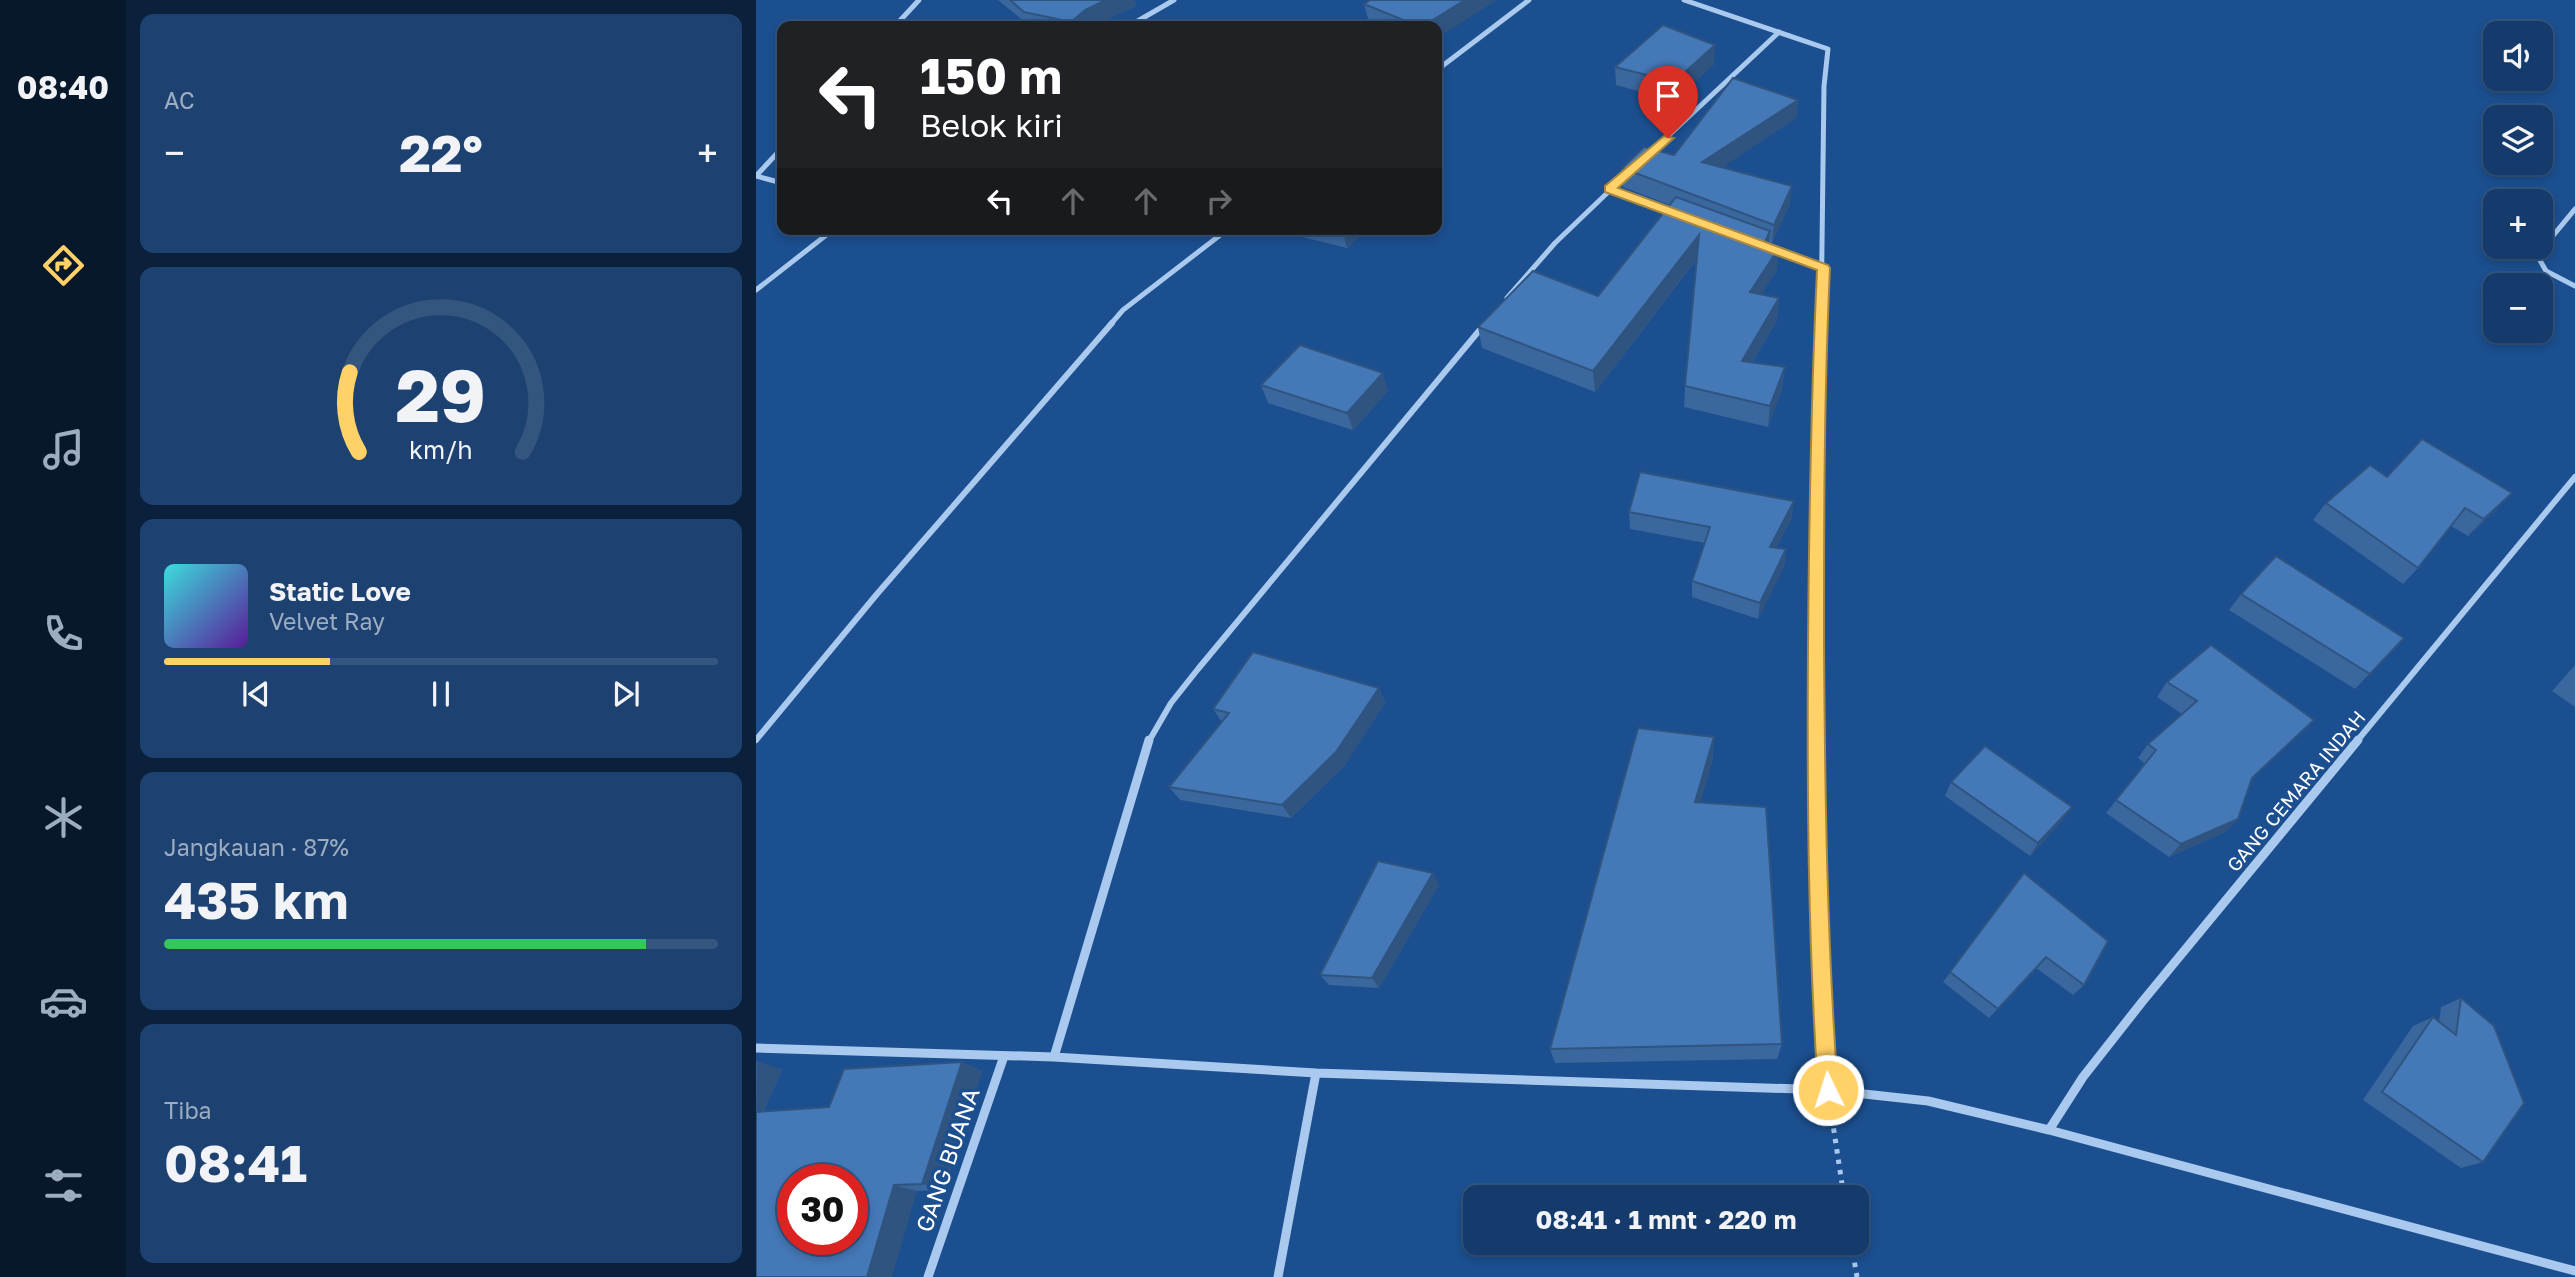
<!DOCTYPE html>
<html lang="id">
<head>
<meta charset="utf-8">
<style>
	body { margin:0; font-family:"Golos Text",sans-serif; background:#1d4271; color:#f1f3f6; height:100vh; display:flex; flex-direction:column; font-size:26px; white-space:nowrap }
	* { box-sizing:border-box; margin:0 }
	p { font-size:23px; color:#9dadc1 }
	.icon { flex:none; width:38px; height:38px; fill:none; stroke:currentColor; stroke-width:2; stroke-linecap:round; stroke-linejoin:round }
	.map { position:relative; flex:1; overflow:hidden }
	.drawer { display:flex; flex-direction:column; gap:14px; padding:14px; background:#0b203b; width:630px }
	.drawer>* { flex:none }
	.top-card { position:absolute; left:21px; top:21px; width:665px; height:214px; border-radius:14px; box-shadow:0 4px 10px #0003,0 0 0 2px #33557e; background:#202124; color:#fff; overflow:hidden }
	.tools { position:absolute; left:1727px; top:21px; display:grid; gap:14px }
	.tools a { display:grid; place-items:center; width:70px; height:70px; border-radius:14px; background:#143b6b; box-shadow:0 4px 10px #0003,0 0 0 2px #33557e; font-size:35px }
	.speed { position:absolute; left:21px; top:1164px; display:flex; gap:14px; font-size:35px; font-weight:700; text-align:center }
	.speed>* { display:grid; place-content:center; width:91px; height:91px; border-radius:50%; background:#143b6b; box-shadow:0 4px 10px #0003,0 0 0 2px #33557e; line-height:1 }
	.speed .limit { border:10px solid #d22; background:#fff; color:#111 }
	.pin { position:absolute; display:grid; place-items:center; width:60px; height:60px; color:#fff; margin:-72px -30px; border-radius:50% 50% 50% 0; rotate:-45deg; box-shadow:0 0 7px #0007 }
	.pin .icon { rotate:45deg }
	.me { position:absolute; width:77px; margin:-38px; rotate:356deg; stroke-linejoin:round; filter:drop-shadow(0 0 5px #0008) }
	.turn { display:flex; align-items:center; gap:24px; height:147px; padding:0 28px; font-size:32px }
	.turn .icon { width:91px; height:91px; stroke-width:2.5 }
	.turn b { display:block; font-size:49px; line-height:60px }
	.lanes { display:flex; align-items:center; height:66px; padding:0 28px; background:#0003; justify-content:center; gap:35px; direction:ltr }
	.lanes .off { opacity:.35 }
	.big { font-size:52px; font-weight:700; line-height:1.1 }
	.drawer .card { flex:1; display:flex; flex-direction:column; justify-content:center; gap:10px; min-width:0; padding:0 24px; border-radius:14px; background:#1d4271 }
	.drawer .dial { align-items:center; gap:0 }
	.dial svg { height:182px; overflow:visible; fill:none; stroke:#33557e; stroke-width:7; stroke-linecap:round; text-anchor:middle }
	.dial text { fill:#f1f3f6; stroke:none }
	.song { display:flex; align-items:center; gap:21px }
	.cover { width:84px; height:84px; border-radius:10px; background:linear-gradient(135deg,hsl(180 70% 55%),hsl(270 70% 35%)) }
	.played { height:7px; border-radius:4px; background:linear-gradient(90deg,#ffd166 30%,#33557e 30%) }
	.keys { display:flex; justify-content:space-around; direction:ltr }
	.heat { display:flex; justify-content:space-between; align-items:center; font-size:38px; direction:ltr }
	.charge { height:10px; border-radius:5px; background:linear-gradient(90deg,#34c759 87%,#33557e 0) }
	.trip { position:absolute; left:707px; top:1185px; width:406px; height:70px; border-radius:14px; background:#143b6b; box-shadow:0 4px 10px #0003,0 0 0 2px #33557e; font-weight:700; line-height:70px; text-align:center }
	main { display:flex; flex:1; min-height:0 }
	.menu { display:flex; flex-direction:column; width:126px; justify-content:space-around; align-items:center; background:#08182b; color:#9dadc1 }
	.menu .icon { width:49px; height:49px }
	.menu .current { color:#ffd166 }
	.menu b { font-size:32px; color:#f1f3f6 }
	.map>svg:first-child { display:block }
</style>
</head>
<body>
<main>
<nav class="menu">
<b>08:40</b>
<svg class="icon current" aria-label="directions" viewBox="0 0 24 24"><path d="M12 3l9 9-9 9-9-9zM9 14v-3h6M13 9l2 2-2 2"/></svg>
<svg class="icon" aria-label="music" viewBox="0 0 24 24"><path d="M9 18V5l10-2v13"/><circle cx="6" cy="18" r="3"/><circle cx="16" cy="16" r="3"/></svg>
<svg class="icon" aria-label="phone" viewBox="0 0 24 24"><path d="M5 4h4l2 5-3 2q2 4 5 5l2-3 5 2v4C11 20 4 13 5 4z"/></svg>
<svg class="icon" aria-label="climate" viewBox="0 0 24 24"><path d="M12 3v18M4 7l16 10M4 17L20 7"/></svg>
<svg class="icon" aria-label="car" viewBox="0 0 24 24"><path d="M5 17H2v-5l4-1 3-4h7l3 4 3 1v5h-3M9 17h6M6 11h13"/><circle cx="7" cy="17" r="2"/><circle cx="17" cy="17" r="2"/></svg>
<svg class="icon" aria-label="filters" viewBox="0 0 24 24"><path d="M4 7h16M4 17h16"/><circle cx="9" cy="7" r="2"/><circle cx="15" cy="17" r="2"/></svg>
</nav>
<section class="drawer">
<div class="card"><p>AC</p>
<div class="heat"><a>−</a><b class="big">22°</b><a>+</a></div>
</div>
<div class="card dial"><svg viewBox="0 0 100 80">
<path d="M14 69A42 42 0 1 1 86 69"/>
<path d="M14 69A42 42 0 0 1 10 34" stroke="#ffd166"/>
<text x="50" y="56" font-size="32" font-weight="700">29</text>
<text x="50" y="72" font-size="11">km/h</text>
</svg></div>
<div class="card">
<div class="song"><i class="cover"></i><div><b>Static Love</b><p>Velvet Ray</p></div></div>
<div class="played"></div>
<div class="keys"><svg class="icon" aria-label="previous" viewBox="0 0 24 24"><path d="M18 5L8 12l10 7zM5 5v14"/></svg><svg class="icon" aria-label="pause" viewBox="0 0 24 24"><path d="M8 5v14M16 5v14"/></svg><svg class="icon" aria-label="next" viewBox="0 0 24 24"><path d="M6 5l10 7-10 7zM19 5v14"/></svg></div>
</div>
<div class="card"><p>Jangkauan · 87%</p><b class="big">435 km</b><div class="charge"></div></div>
<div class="card"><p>Tiba</p><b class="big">08:41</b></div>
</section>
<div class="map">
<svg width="1819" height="1277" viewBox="0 0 1819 1277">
	<rect width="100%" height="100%" fill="#1b4f8f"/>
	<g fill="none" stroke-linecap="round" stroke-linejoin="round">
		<!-- path -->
		<path stroke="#a9c9ee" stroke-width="5" stroke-dasharray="4.5 6" stroke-linecap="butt" d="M1076,1118l12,79
			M1095,1242l6,35"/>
		<!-- minor-far2 -->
		<path stroke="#a9c9ee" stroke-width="5" d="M928,0l144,49 -4,37 -3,239
			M139,26l24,-26
			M373,26l45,-26
			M681,70l92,-70
			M893,154l130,-122
			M0,176l26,-28
			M0,176l26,7
			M853,189l63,24
			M1819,209l-38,46 9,16 29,15
			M1015,250l53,18
			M0,290l78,-61
			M751,298l48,-55 72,-69
			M354,325l13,-15 105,-81"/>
		<!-- minor-far1 -->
		<path stroke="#a9c9ee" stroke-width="6" d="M0,740l121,-146 235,-271
			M393,741l22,-38 27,-34 285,-343
			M1059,741v-163l6,-255
			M1601,741l218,-264"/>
		<!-- minor -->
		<path stroke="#a9c9ee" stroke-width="9" d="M1059,740l3,145 10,205
			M0,1048l298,9 262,16 512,17 100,11 121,29 526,141
			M298,1057l95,-317
			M1293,1130l34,-53 59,-75 216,-262
			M172,1277l76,-221
			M522,1277l38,-204"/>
	</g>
	<!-- wall -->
	<path fill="#3a679d" d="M242,0h136l2,6 -44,20h-62z
		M608,4l73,22h-59l-9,-4z
		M958,64l-40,37 -58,-16 -1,-18z
		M1042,100l-2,18 -74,49 68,37 -18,39 -3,-1 8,28 -16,25 18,3 -2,22 -25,43 33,4 -3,22 -14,38 -84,-20 1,-21 12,-127 -102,133 -113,-44 -4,-21 120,-31 72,-91 -47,-18 -1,-19 52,-13z
		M514,229h98l-21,19z
		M505,385l127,6 -35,39 -85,-27z
		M1631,477l125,16 -16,17 -28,26 -17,-10 -33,42 -15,16 -90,-64 13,-17z
		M873,512l163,6 -16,30 10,1 -2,17 -26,53 -66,-22v-16l13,-38 -75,-14z
		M1485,594l163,44 -49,51 -126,-79z
		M1819,665v42l-23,-16z
		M1411,682l147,38 -62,59 -14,40 -13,13 -56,25 -63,-44 39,-49 -7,-6 10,-14 34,-30 -25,-17z
		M623,688l6,15 -41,63 -53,52 -111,-18 -11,-13 53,-65 -9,-13z
		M958,737l-2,25 -12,41 82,241 -5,15 -222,4 -5,-14z
		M1195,782l112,38 -33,36 -85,-60z
		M1268,873l60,112 -11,10 -37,-27 -47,50 -46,-36z
		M683,885l-60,103 -50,-3 -9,-10z
		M1705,998l22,164 -22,6 -98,-68 50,-74 20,-9 6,5 2,-15z
		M0,1061l26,9 -19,42 66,-5 133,-45 20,9 -38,119 -27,1 -161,86z"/>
	<!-- shaded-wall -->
	<path fill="#305480" d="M350,0h28l2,6 -44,20h-19l-2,-4 14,-12z
		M709,0h32l-60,38v-12h-14z
		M959,45l-1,19 -40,37v-19z
		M1042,100l-2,18 -94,63v-19z
		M1036,186l-2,18 -18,39 2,-18z
		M586,229h26l-21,19z
		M1014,231l-2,22 -3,-11z
		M943,235l-1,22 -103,135 -2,-21z
		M1023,248l-2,22 -28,44 1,-22z
		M1023,298l-2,22 -37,63 2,-22z
		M1029,367l-3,22 -14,38 2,-21z
		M627,373l5,18 -35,39 -6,-17z
		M1756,493l-16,17 -28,26 16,-17z
		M1038,501l-2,17 -24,46 2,-17z
		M1030,549l-2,17 -26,53 2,-16z
		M623,688l6,15 -41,63 -53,52 -9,-13z
		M1558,720l-14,14 -61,57 13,-13z
		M958,737l-2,25 -18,64 1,-24z
		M1316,807l-9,13 -33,36 8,-13z
		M1482,819l-13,13 -56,25 12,-13z
		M677,873l6,12 -60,103 -7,-10z
		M1,1061l25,9 -24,52 -2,-1z
		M206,1062l20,9 -38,119 -22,-6z
		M138,1185l23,6 -25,86h-25z"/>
	<!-- building -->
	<path fill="#4478b7" stroke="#305480" stroke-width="2" fill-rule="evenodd" d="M254,0h96l-21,10 -14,12 -47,-10z
		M614,0h95l-42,26h-5l-54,-22z
		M907,25l52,20 -41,37 -59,-15z
		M977,78l65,22 -96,62 90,24 -18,39 -152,-57 22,-21 30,8z
		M920,197l94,34 -5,11 14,6 -29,44 29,6 -37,63 43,6 -15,39 -85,-20 14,-151 -106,136 -115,-44 55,-56 65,25z
		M544,345l83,28 -36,40 -86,-28z
		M1666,439l90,54 -28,26 -19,-11 -47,60 -92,-65 44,-38 17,12z
		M884,472l154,29 -24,46 16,2 -26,54 -68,-22 18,-54 -81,-15z
		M1520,556l128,82 -34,36 -129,-80z
		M1455,645l103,75 -62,58 -14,41 -57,25 -65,-44 40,-50 -8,-6 49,-43 -30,-19z
		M497,652l126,36 -43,64 -54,53 -113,-18 60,-74 -16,-4z
		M882,728l76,9 -19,65 71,5 16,237 -232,5z
		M1229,746l87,61 -34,36 -87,-61z
		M622,861l55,12 -61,105 -52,-3z
		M1268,873l84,68 -24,44 -38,-28 -48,52 -48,-37z
		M1705,998l33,28 30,77 -41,59 -101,-70 51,-75 23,18z
		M206,1062l-40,122 -28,1 -27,92h-111v-165l73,-5 15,-38zM37,1180h59v59h-59z"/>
	<!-- route -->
	<path fill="#ffd166" stroke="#a68842" stroke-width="2" d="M908,136l10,2 -56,50 210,77 2,3c-6,126 -6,251 -6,376 1,149 3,297 14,446l-3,7 -7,3 -8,-3 -2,-7c-10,-149 -11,-296 -10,-444 1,-126 3,-250 9,-376l-212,-78v-6z"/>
	<g text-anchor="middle" stroke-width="7" stroke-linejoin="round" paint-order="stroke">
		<!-- street labels -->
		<g font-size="19" fill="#fff" stroke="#1b4f8f">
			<text transform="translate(1540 791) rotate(-50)" y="7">GANG CEMARA INDAH</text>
		</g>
		<!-- near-street labels -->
		<g font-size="23" fill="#fff" stroke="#1b4f8f">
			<text transform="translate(192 1160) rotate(-71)" y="8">GANG BUANA</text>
		</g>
	</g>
</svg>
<div class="tools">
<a><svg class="icon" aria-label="sound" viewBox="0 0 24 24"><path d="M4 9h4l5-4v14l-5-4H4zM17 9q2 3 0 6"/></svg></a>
<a><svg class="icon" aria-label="layers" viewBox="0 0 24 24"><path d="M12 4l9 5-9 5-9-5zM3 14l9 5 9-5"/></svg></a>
<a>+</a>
<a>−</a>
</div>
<div class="speed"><div class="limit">30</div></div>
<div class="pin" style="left:912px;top:138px;background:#d93025"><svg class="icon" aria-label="arrive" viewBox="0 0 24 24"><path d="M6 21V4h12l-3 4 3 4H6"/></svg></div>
<svg class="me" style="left:1072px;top:1090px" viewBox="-20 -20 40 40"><circle r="17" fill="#ffd166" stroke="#fff" stroke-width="3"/><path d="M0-11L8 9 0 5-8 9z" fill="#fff"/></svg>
<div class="trip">08:41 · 1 mnt · 220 m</div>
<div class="top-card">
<div class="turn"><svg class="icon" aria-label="left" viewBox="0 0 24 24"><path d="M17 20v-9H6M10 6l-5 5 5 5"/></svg><div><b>150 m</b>Belok kiri</div></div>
<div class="lanes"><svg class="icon" aria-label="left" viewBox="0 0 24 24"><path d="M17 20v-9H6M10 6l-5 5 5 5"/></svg><svg class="icon off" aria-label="ahead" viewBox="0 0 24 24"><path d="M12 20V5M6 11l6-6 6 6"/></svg><svg class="icon off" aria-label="ahead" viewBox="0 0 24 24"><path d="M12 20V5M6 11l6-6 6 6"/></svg><svg class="icon off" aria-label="right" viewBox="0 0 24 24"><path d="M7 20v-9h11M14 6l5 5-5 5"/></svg></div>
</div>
</div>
</main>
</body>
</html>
